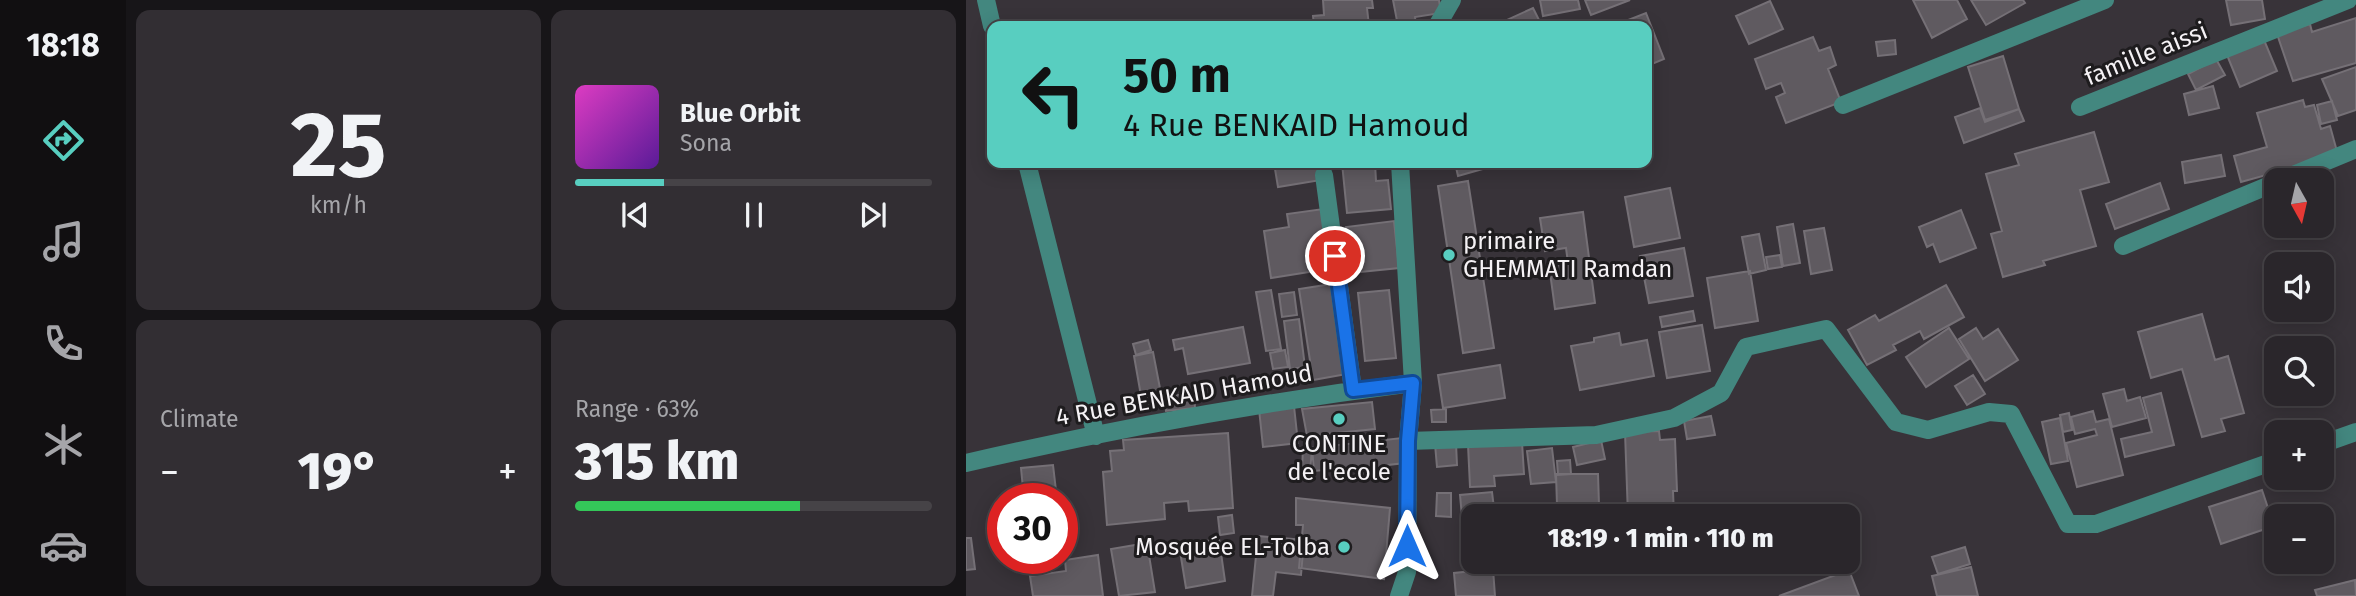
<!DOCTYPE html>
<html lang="en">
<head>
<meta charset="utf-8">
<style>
	body { margin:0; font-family:"Fira Sans",sans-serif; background:#322e33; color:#f1f3f6; height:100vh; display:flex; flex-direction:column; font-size:26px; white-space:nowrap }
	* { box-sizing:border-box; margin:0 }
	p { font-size:23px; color:#a5a5a9 }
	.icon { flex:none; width:38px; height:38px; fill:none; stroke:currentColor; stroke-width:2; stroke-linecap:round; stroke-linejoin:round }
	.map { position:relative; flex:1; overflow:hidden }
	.drawer { display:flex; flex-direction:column; gap:10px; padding:10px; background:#171518; width:840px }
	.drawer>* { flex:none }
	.top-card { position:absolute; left:21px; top:21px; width:665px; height:147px; border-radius:14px; box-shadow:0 4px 18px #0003,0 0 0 2px #464347; background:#58cec0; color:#111; overflow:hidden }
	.needle { width:46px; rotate:172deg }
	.tools { position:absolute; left:1298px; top:168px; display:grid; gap:14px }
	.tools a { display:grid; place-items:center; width:70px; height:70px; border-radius:14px; background:#2a262b; box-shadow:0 4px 18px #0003,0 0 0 2px #464347; font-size:35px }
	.speed { position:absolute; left:21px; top:483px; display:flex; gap:14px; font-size:35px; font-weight:700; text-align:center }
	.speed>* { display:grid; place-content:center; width:91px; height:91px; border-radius:50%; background:#2a262b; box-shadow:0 4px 18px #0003,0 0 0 2px #464347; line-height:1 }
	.speed .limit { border:10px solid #d22; background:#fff; color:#111 }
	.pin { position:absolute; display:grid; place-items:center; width:60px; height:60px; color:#fff; margin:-30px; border:4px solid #fff; border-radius:50%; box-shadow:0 2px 7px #0007 }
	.me { position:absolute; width:77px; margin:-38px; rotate:0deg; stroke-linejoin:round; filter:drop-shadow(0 0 5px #0008) }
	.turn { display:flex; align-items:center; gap:24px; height:147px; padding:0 21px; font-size:32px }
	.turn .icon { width:91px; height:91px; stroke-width:2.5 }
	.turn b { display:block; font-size:49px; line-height:60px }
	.big { font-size:52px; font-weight:800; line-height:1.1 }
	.drawer .card { flex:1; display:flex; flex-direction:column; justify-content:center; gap:10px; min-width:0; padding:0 24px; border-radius:14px; background:#322e33 }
	.drawer .dial { align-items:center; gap:0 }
	.dial b { font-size:91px; line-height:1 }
	.song { display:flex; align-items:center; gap:21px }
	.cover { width:84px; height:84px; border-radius:10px; background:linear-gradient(135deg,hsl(310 70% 55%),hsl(270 70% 35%)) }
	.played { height:7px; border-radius:4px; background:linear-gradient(90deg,#58cec0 25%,#464347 25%) }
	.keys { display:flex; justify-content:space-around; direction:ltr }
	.heat { display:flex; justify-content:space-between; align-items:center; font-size:38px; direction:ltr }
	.charge { height:10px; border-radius:5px; background:linear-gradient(90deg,#34c759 63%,#464347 0) }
	.drawer .tiles { flex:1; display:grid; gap:10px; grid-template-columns:repeat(2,1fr) }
	.trip { position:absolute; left:495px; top:504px; width:399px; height:70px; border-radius:14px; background:#2a262b; box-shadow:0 4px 18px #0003,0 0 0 2px #464347; font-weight:800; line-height:70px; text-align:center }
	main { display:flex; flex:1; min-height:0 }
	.dock { display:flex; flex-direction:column; width:126px; justify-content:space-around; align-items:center; background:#110f11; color:#a5a5a9 }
	.dock .icon { width:49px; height:49px }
	.dock .on { color:#58cec0 }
	.dock b { font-size:32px; color:#f1f3f6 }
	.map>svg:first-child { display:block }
</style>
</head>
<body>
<main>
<nav class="dock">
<b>18:18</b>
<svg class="icon on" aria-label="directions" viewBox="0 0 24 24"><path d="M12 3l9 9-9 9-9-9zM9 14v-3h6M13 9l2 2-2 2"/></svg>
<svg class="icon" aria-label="music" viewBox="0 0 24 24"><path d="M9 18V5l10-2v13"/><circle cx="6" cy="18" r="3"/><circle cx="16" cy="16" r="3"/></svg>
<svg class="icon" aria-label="phone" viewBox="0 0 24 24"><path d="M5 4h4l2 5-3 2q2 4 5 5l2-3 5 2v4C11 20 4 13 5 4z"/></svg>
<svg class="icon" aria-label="climate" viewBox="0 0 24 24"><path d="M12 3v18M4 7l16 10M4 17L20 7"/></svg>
<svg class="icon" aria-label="car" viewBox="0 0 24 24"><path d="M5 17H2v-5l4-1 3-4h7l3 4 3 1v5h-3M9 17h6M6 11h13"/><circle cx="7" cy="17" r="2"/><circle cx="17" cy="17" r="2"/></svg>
</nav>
<section class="drawer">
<div class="tiles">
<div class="card dial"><b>25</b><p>km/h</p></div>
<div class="card">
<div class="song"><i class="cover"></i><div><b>Blue Orbit</b><p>Sona</p></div></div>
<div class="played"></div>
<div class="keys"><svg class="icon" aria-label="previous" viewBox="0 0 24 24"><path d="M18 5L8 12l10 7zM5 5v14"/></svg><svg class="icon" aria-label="pause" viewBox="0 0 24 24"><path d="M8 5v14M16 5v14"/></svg><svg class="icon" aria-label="next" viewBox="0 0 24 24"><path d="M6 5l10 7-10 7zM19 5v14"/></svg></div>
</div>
<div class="card"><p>Climate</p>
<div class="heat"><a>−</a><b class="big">19°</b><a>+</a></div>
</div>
<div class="card"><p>Range · 63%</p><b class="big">315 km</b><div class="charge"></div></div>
</div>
</section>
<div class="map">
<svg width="1390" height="596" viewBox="0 0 1390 596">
	<rect width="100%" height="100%" fill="#383339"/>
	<!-- building -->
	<path fill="#5f5a60" stroke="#757076" stroke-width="2" d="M357,0h49l1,8h-6l2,18h-55l-1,-10 11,-1z
		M427,0h46l2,13 -26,4 1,9h-18z
		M574,0h38l2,9 -37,7z
		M619,0h45l-39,15z
		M947,0h44l10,19 -35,19z
		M1005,0h52l2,3 -39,22z
		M1260,0h36l3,19 -34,6z
		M804,1l13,28 -34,15 -13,-28z
		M567,8l9,18h-48z
		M680,13l18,46 -17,7v-40h-34z
		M1390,18v45l-63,18 -16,-47 33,-10 2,8z
		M847,37l6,14 11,-4 6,18 -8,4 13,33 -55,21 -10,-26 9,-4 -4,-10 -15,6 -11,-30z
		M929,40l1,14 -18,2 -2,-14z
		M1298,40l13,31 -37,16 -13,-32z
		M1037,56l16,53 -34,11 -17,-53z
		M1250,59l9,16 -29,15 -8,-16z
		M1390,67v43l-18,6 -16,-37z
		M1247,86l6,22 -30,7 -5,-21z
		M1337,100l2,7 9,-2 7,24 9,-3 8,29 -97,27 -7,-26 33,-9 -10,-34z
		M1366,101l5,19 -16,4 -4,-19z
		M1014,108l5,14 34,-13 5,12 -60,22 -9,-26z
		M1128,132l15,50 -29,8 16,56 -53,15 2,4 -42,12 -12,-43 11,-3 -16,-57 33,-9 -4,-11z
		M1255,155l4,21 -40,7 -3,-21z
		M308,163h44l3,17 -43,7z
		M376,163h33l1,18 12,-1 3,29 -44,4z
		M489,163h49l-46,13z
		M502,181l26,167 -31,5 -25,-167z
		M1194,183l9,26 -54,20 -9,-25z
		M704,188l10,50 -46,9 -9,-50z
		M357,209l6,34 -12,2 5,25 -51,8 -7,-47 25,-4 -2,-13z
		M995,210l15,38 -36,14 -7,-18 -6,3 -8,-20z
		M617,212l12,91 -40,6 -6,-44 19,-2 -2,-15 -21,3 -5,-33z
		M428,221l5,47 -48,5 -5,-46z
		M827,224l7,39 -17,3 -6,-39z
		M858,228l8,42 -21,4 -7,-43z
		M793,234l7,36 -17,4 -7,-37z
		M718,248l9,48 -44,7 -9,-47z
		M814,255l2,12 -14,2 -2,-12z
		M784,271l8,50 -43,7 -8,-50z
		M366,284l15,90 -34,6 -14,-91z
		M980,285l18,32 -40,22 -4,-8 -27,14 3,5 -29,15 -19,-35 27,-15 4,6z
		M305,290l10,59 -15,2 -10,-59z
		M423,290l7,68 -31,3 -7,-68z
		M328,292l3,23 -15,2 -3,-23z
		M727,311l2,10 -33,6 -2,-10z
		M1236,314l13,46 13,-4 16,57 -23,6 4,12 -23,6 -20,-68 -31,9 -13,-46z
		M333,319l6,48 -15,2 -6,-48z
		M736,325l8,46 -43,7 -8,-46z
		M277,327l7,36 -62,11 -5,-26 -8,2 -2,-10z
		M983,328l20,31 -43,28 -20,-30z
		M1010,328l7,11 15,-10 20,31 -33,21 -26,-42z
		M653,333l2,12 26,-5 7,36 -74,14 -9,-44 23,-4v-4z
		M182,340l3,10 -15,5 -3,-11z
		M319,350l3,17 -15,2 -3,-16z
		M187,352l10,52 -20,3 -9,-51z
		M534,365l5,33 -62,10 -5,-33z
		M1007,375l12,19 -18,11 -12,-19z
		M1158,389l3,12 13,-4 6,21 -34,9 -9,-33z
		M228,393l1,15 -29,3 -2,-14z
		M1195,393l13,52 -49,12 -4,-18 31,-7 -9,-34z
		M406,402l3,27 -68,7 -5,-27z
		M328,406l4,37 -35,4 -4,-38z
		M480,409v13h-14l-1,-12z
		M1127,411l3,11 13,-3 14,56 -46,12 -11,-44 31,-8 -2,-6 -20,5 -4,-17z
		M1103,413l3,17 -9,2 -3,-17z
		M745,416l4,19 -28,4 -3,-18z
		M1094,418l8,43 -17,3 -9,-42z
		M693,431l1,9 15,-1 2,52h-4l1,25h-46l-3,-84z
		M262,433l5,75 -44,3 -1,-10 -24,2 1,16 -58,6 -4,-53 9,-1 -2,-20 14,-1 -1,-10z
		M436,438l3,25 -17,2 1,12 -28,3 -2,-13 -45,4 -2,-23z
		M635,440l4,19 -28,6 -4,-18z
		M556,442l2,32 -30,2 1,10 -25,1 -2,-42z
		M490,443l1,22 -20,2 -2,-23z
		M337,447l9,1 -2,25h-8z
		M586,448l4,34 -25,2 -4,-33z
		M604,460l1,14 -13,1 -1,-14z
		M87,465l4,34h-33l-3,-31z
		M590,474h42l1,31h-42z
		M1296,490l12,36 -53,18 -12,-37z
		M526,492l3,24h-21v11l-11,1 -3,-33z
		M471,493h14v24l-15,-1z
		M330,498l94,10 -6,71 -85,-11 4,-43h-7z
		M633,505l1,11h-43v-9z
		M266,515l2,18 -14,2 -2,-18z
		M292,536l46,4 -3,35 -25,-3 -3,24h-21z
		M0,538h5l4,31 -9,1z
		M253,539l6,42 -39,7 -7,-43z
		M181,543l8,49 -36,4 -8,-47z
		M999,547l5,17 -32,10 -6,-17z
		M132,555l5,41h-70l-3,-20 36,-5 -1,-11z
		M1005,567l7,29h-41l-5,-20z
		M527,569l2,27h-39l-2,-23z
		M883,570l10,26h-80z
		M1389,580l1,16h-39l-2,-6z"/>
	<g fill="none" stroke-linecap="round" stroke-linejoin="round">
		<!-- minor -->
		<path stroke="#43877f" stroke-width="18" d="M20,0l6,26
			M471,26l15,-26
			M877,105l262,-105
			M1114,107l268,-107
			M61,163l69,273
			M358,175l29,215
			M1315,180l75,-31
			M1157,246l154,-64
			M442,441l188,-6 78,-17 47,-25 25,-46 80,-18 70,93 32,8 61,-18 22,2 57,110h28l181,-64
			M1356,444l34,-12
			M0,463c147,-34 297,-61 447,-80
			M433,596l8,-24 1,-131 5,-58 -13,-220"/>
	</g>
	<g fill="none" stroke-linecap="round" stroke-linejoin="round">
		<defs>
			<path id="route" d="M369,256l18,134 60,-7 -5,58 -1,105"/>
		</defs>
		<!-- route casing -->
		<use href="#route" stroke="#114b97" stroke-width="18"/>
		<!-- route -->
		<use href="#route" stroke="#1a73e8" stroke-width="12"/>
	</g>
	<!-- markers -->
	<g fill="#58cec0" stroke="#1e1c1e" stroke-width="2.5">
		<circle cx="483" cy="255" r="7"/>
		<circle cx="373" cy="419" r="7"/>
		<circle cx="378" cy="547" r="7"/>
	</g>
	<g text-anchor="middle" stroke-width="6" stroke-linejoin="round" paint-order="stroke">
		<!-- street labels -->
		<g font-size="24" fill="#f5f2f5" stroke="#1e1c1e">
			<text transform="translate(1180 54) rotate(-22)" y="8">famille aissi</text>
			<text transform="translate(218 395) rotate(-10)" y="8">4 Rue BENKAID Hamoud</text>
		</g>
		<!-- poi labels -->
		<g font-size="24" fill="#f5f2f5" stroke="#1e1c1e" text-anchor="start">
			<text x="497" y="249">primaire<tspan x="497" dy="28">GHEMMATI Ramdan</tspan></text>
			<text x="373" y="452" text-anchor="middle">CONTINE<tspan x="373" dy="28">de l'ecole</tspan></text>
			<text x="364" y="555" text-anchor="end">Mosquée EL-Tolba</text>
		</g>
	</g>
</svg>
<div class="tools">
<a><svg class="needle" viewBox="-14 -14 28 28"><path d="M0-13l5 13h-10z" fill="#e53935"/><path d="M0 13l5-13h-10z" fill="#a5a5a9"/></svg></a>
<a><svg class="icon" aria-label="sound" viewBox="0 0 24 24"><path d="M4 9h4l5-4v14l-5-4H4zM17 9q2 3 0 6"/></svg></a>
<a><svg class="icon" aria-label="search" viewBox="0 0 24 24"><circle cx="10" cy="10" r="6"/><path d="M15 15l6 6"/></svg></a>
<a>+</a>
<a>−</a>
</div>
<div class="speed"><div class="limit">30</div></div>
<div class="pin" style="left:369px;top:256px;background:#d93025"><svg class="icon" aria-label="arrive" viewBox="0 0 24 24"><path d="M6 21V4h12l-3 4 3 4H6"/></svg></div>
<svg class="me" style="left:441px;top:546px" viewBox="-20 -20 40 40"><path d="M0-17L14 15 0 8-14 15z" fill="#1a73e8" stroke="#fff" stroke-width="4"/></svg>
<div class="trip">18:19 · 1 min · 110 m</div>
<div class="top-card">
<div class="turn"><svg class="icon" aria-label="left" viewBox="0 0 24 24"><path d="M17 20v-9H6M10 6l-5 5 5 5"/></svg><div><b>50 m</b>4 Rue BENKAID Hamoud</div></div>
</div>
</div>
</main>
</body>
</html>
